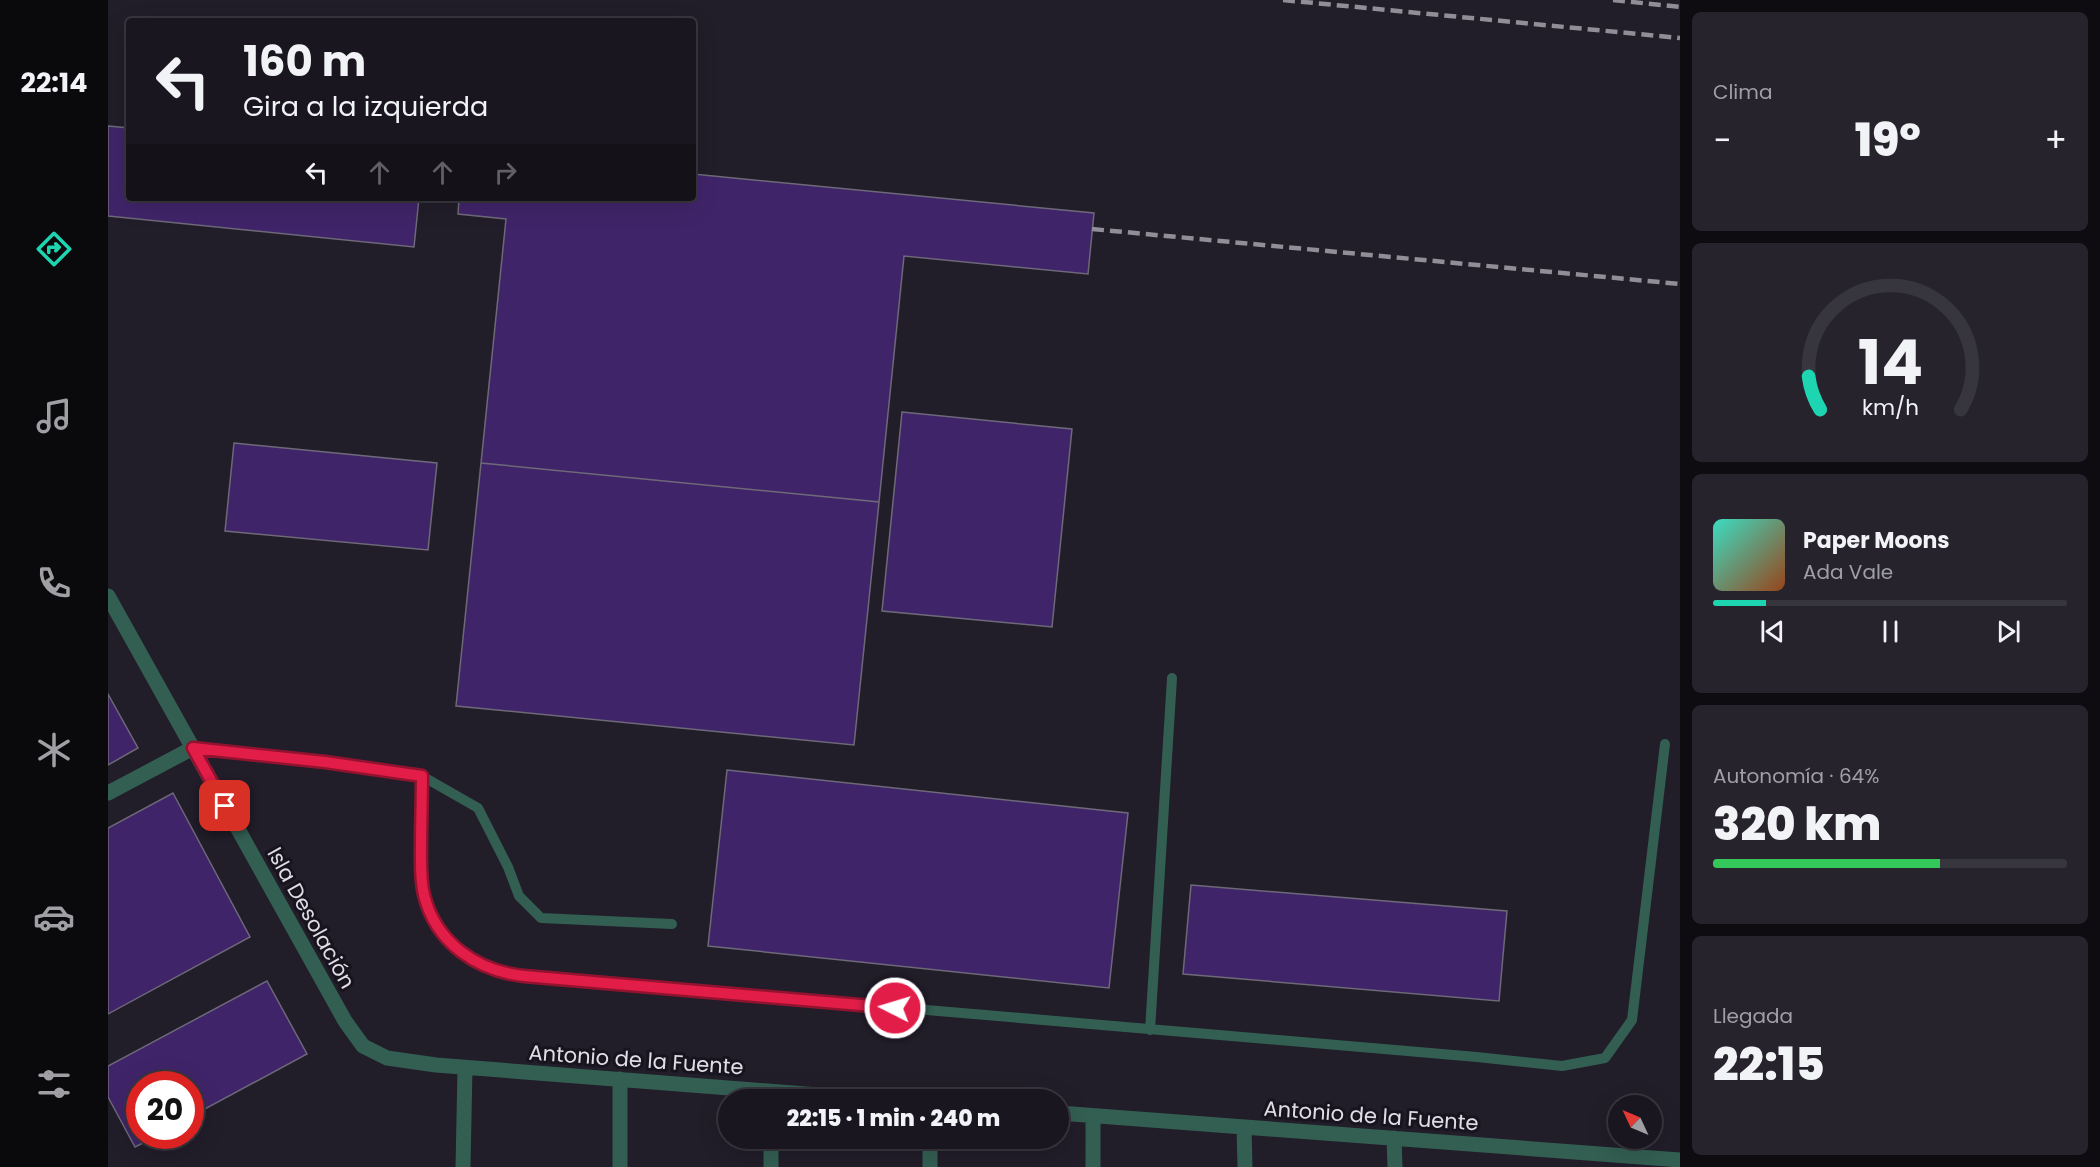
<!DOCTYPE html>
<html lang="es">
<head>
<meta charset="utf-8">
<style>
	body { margin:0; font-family:Poppins,sans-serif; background:#26232c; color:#f1f3f6; height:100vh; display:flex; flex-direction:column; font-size:22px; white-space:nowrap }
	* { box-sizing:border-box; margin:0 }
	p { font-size:20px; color:#9f9fa4 }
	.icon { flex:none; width:33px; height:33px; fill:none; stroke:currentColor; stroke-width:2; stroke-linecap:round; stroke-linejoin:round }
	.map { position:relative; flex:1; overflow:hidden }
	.drawer { display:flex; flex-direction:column; gap:12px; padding:12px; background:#0e0c11; width:420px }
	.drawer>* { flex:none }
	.hud { position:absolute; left:18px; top:18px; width:570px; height:183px; border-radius:6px; box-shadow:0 6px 24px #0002,0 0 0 2px #37353d; background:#19161f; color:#f1f3f6; overflow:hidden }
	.needle { width:39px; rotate:314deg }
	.controls { position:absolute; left:1500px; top:1095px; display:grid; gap:12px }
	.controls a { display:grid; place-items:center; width:54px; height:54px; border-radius:50%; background:#19161f; box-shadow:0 6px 24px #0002,0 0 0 2px #37353d; font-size:30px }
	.speed { position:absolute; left:18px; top:1071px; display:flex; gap:12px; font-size:30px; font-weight:700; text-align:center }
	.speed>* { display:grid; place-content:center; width:78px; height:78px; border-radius:50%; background:#19161f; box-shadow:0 6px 24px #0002,0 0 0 2px #37353d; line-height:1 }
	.speed .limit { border:9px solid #d22; background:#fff; color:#111 }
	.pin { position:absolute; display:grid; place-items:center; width:51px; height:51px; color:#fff; margin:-26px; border-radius:12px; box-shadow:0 3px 9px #0006 }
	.me { position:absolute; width:66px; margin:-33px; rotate:275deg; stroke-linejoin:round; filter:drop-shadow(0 0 4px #0008) }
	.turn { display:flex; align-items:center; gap:21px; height:126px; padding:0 18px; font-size:27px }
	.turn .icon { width:78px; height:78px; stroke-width:2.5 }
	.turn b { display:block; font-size:42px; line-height:51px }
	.lanes { display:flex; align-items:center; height:57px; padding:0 18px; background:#0003; justify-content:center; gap:30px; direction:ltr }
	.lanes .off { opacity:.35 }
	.big { font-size:45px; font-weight:800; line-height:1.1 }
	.drawer .widget { flex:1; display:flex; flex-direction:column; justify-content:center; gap:9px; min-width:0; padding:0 21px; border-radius:9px; background:#26232c }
	.drawer .dial { align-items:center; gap:0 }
	.dial svg { height:156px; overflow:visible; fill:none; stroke:#37353d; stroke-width:7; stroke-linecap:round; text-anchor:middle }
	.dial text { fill:#f1f3f6; stroke:none }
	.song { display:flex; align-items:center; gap:18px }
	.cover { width:72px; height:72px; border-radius:9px; background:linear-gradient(135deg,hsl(170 70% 55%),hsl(20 70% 35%)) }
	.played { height:6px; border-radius:3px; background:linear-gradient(90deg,#1ed5b1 15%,#37353d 15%) }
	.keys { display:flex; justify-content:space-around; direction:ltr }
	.heat { display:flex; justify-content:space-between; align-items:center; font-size:33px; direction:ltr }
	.charge { height:9px; border-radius:4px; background:linear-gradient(90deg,#34c759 64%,#37353d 0) }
	.trip { position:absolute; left:610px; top:1089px; width:351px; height:60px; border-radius:30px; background:#19161f; box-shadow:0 6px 24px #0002,0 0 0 2px #37353d; font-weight:800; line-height:60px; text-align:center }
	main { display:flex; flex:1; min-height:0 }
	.dock { display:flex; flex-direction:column; width:108px; justify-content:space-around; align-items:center; background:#0a090c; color:#9f9fa4 }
	.dock .icon { width:42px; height:42px }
	.dock .selected { color:#1ed5b1 }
	.dock b { font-size:27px; color:#f1f3f6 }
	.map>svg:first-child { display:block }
</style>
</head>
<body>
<main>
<nav class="dock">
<b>22:14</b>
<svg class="icon selected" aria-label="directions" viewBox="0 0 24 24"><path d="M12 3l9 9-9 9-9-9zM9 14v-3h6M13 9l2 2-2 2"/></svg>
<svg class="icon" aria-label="music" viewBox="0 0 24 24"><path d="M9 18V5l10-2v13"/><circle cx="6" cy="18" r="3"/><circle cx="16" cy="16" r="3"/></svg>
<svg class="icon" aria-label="phone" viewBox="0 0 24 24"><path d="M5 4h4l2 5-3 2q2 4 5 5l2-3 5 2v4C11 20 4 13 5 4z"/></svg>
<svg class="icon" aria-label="climate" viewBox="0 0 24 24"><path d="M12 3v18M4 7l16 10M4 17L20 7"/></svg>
<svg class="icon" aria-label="car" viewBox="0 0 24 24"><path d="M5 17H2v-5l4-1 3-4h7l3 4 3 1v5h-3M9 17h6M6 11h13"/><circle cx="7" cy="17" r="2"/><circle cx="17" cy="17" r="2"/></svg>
<svg class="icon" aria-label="filters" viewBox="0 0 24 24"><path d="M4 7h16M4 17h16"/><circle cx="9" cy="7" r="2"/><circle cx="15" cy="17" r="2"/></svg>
</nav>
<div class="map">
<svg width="1572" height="1167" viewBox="0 0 1572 1167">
	<rect width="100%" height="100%" fill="#211d29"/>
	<!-- building -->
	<path fill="#402469" stroke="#6d6978" stroke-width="1.5" d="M0,126l21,2v70h290l-5,49 -306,-31z
		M585,174l401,39 -6,61 -184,-18 -25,246 -398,-39 25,-244 -48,-5 1,-16h234z
		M794,412l170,17 -20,198 -170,-16z
		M126,443l203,20 -9,87 -203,-19z
		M373,463l398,39 -25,243 -398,-39z
		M0,694l30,54 -30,17z
		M619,770l401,43 -19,175 -401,-42z
		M65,793l77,144 -142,77v-186z
		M1083,885l316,26 -8,90 -316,-27z
		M159,981l40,73 -117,63v-33h-50v52h17l-22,11 -27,-50v-31z"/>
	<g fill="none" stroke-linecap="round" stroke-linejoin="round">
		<!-- lane -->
		<path stroke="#335e52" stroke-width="10" d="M85,748l132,14 97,14 56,32 30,59 11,29 22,22 131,6
			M314,776c-1,86 -18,164 83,198l972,83 85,9 43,-8 27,-38 33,-276
			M1042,1030l22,-352"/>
		<!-- street -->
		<path stroke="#335e52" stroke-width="15" d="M0,596l237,425 18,25 24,12 49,7 446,35
			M0,793l85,-45
			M512,1079v88
			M951,1113l621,47
			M985,1116v51
			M1136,1127l1,40
			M663,1138v29
			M822,1138v29
			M1286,1138l1,29
			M355,1167l2,-99"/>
		<!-- rail -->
		<path stroke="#918e98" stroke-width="4.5" stroke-dasharray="12 6" stroke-linecap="butt" d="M1175,0l397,38
			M1505,0l67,7
			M984,229l588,55"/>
	</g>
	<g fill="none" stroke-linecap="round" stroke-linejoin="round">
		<defs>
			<path id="route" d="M117,806l-32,-58 132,14 97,14c0,23 -1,46 -1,69 0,16 -1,34 3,50 12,48 53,76 100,81l371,32"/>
		</defs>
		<!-- route casing -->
		<use href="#route" stroke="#92132f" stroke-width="15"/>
		<!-- route -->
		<use href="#route" stroke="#e11d48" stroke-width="10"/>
	</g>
	<g text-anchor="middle" stroke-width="6" stroke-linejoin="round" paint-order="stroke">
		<!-- street labels -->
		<g font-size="21" fill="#e0dde6" stroke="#18141f">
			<text transform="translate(203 918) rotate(61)" y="7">Isla Desolación</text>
			<text transform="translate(528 1060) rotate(4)" y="7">Antonio de la Fuente</text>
			<text transform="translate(1263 1116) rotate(4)" y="7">Antonio de la Fuente</text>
		</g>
	</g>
</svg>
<div class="controls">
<a><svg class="needle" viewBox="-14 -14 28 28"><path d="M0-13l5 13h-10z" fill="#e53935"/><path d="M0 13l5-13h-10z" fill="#9f9fa4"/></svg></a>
</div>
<div class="speed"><div class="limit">20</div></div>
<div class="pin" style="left:117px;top:806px;background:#d93025"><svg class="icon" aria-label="arrive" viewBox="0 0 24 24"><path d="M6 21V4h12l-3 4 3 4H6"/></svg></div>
<svg class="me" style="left:787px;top:1008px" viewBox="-20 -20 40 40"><circle r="17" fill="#e11d48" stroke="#fff" stroke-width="3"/><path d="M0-11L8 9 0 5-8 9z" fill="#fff"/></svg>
<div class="trip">22:15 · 1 min · 240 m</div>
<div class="hud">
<div class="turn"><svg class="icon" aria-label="left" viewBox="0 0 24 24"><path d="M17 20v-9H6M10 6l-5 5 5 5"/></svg><div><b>160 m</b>Gira a la izquierda</div></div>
<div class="lanes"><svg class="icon" aria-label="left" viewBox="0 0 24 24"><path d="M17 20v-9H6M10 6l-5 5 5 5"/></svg><svg class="icon off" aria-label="ahead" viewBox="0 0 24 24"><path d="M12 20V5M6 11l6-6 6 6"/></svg><svg class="icon off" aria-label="ahead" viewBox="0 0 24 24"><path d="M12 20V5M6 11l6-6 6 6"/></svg><svg class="icon off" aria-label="right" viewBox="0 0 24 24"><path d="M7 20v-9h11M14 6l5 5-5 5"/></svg></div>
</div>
</div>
<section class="drawer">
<div class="widget"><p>Clima</p>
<div class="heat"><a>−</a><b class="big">19°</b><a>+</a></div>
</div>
<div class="widget dial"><svg viewBox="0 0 100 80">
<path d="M14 69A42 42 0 1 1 86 69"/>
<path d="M14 69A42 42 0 0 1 8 52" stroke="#1ed5b1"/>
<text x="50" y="56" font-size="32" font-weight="700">14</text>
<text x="50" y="72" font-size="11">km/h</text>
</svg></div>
<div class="widget">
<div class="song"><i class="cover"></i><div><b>Paper Moons</b><p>Ada Vale</p></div></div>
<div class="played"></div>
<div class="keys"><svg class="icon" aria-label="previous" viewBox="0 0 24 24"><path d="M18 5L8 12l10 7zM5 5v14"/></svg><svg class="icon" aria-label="pause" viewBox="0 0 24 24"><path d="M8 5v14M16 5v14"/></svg><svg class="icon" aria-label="next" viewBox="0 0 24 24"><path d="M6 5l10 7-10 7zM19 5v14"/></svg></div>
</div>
<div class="widget"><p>Autonomía · 64%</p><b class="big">320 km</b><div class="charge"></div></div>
<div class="widget"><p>Llegada</p><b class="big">22:15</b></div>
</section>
</main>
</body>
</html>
